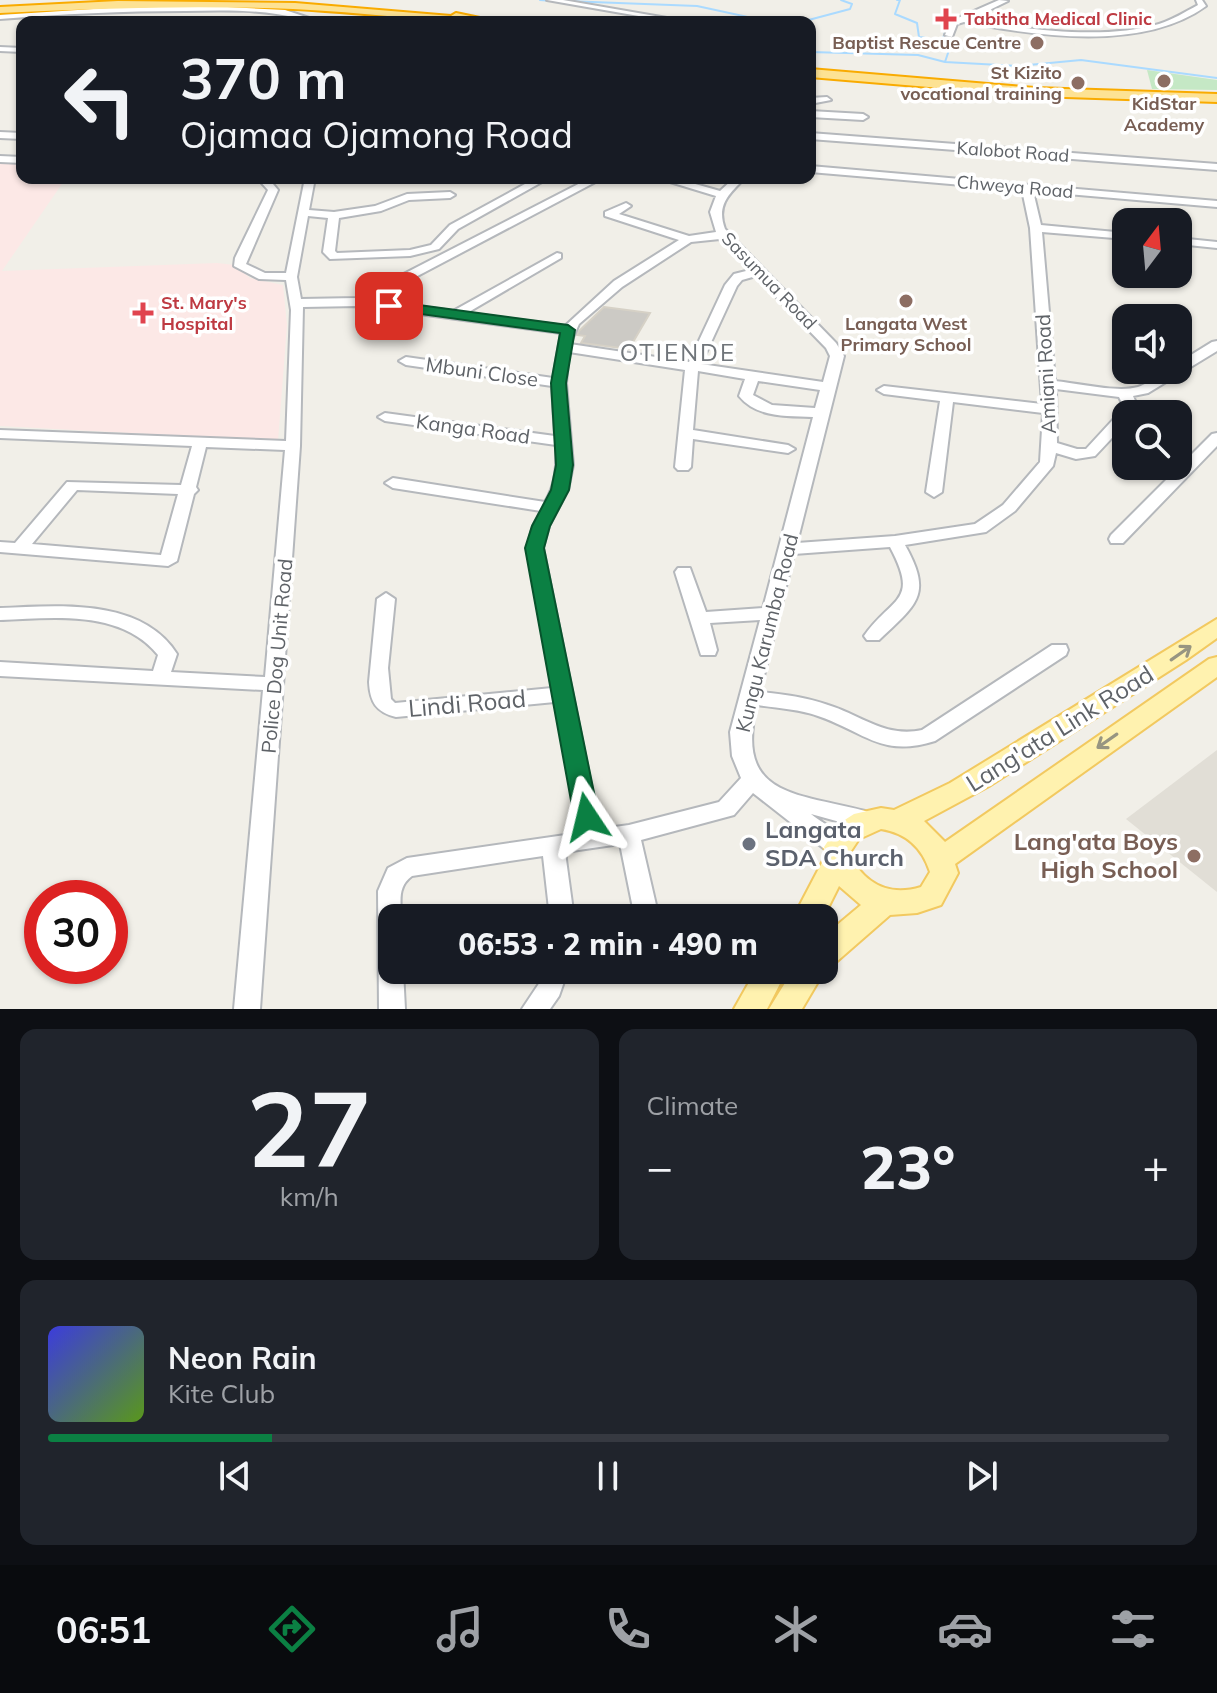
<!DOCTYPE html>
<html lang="en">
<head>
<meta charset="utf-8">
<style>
	body { margin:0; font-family:Mulish,sans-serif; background:#20242c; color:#f1f3f6; height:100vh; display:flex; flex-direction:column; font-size:30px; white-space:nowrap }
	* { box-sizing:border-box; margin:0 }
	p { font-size:26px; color:#9ea1a6 }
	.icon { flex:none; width:44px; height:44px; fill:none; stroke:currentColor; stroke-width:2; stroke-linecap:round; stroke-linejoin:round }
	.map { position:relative; height:1009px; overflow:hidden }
	.sheet { display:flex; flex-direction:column; gap:20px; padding:20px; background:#0d0f14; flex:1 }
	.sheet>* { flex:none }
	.hud { position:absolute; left:16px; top:16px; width:800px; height:168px; border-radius:16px; box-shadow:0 2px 6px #0004; background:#171b24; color:#f1f3f6; overflow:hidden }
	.needle { width:52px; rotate:16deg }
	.controls { position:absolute; left:1112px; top:208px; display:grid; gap:16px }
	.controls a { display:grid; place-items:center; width:80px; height:80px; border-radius:16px; background:#171b24; box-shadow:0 2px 6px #0004; font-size:40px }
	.speed { position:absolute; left:24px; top:880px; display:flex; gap:16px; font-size:40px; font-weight:700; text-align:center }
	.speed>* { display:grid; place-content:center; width:104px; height:104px; border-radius:50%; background:#171b24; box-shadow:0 2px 6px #0004; line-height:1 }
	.speed .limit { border:12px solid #d22; background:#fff; color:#111 }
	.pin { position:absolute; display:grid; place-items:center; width:68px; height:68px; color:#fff; margin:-34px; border-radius:16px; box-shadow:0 4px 12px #0006 }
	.me { position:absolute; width:88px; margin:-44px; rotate:350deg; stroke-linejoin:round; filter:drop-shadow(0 0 6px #0008) }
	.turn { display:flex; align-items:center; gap:28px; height:168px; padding:0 32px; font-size:36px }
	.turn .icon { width:104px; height:104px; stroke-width:2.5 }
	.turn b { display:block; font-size:56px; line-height:68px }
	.big { font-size:60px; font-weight:800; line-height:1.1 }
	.sheet .widget { flex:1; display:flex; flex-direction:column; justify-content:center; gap:12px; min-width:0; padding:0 28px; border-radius:16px; background:#20242c }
	.sheet .dial { align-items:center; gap:0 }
	.dial b { font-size:104px; line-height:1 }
	.song { display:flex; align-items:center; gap:24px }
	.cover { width:96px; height:96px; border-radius:12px; background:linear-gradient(135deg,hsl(240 70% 55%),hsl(90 70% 35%)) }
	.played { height:8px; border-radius:4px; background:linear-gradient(90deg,#0b8043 20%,#363941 20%) }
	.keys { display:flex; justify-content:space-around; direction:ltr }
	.heat { display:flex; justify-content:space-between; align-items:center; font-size:44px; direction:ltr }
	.sheet .tiles { flex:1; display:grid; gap:20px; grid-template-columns:1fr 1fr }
	.widget:last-child { grid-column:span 2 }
	.trip { position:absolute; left:378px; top:904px; width:460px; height:80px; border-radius:16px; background:#171b24; box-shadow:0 2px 6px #0004; font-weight:800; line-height:80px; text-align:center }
	.dock { display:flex; height:128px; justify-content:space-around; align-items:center; background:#090b0e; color:#9ea1a6 }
	.dock .icon { width:56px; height:56px }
	.dock .current { color:#0b8043 }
	.dock b { font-size:36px; color:#f1f3f6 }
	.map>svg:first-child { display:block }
</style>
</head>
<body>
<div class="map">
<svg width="1217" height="1009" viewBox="0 0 1217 1009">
	<rect width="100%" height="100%" fill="#f1efe8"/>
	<!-- education -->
	<path fill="#e1ded6" d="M1217,750v142l-91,-73z"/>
	<!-- medical -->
	<path fill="#fce8e6" d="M0,163l22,1 -5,3 5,1v10h44l-64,93 215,-8 18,2 15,13 33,7 4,40 -9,116 -278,-15z"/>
	<!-- green -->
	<path fill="#c5e8c5" d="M1147,70l70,10v10l-65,-1z"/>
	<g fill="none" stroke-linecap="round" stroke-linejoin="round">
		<!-- stream -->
		<path stroke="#aadaff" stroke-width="2" d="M540,0l13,1
			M897,0h3l-5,14 22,9 2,14 8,1 -5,6 28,3 -5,15
			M566,1l131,5 74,16
			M801,22l49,-13 2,-5 -11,-4
			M949,47l3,-7 -9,-2 5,-15 6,-3
			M810,52l108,3 27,7 73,4 63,-6 136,18"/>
	</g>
	<!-- building -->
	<path fill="#cccac5" stroke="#d6d1c6" stroke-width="2" d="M604,307l46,6 -21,36 -48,-6 4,-7 -8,-1 2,-4z"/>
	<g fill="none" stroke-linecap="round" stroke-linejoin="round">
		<defs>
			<path id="minor" d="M547,0h16l127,22h-17z
				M999,0l9,1 -37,18c55,11 134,21 188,5 13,-4 26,-12 39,-19l-2,-5h6l4,6c-63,46 -170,30 -242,16l-7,2 -5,13 -7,-2 6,-14z
				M208,6l77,4 24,8 -1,4h-8l1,-3c-37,-10 -78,-9 -116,-8 -62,0 -124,3 -185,8v-4l109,-7z
				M0,47l22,1v4l-22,-1z
				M810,98l17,-1 4,3 -21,4z
				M810,111l53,3 5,3 -5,3 -53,-3z
				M0,132l22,1v6l-22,-1z
				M810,133l407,31v6l-407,-31z
				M0,156l22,1v6l-22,-1z
				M810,166l407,35v6l-184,-16 8,34 85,8v6l-84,-7 13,149c22,2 62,12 83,6 15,-5 23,-17 40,-17v-7l34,-21 5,-1v10l-69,42 -15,3 4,9 -2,7 -9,2v9l-31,33 -19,3 -20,-6 -3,13 -38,45 -29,21 -81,13c28,50 12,59 -26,95h-12l-3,-4c28,-40 56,-33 26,-89l-96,7 -34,138c23,2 46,5 68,13 33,10 57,33 94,25l130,-85h14l2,5 -2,5 -131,86c-54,17 -70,-9 -117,-25 -20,-7 -41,-8 -61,-11 -23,92 39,88 108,106l8,3 3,6 -3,6 -8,3 -54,-15c15,12 46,25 35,47l-8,3 -8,-3 -3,-10 -74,-58 -19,22 -93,25 18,78h-24l-15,-74 -55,8 9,66h-24l-7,-62 -131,20c-15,11 -11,25 -11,42h-9v52h11l2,39h-26l-1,-118 10,-23 19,-10 172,-25 -24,-131 -159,15c-20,-5 -26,-15 -27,-35l8,-83 9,-6 9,6 -7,69 3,31 4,4 157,-15 -25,-140 6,-22 8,-15 -148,-23 -8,-5 8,-5 152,24c11,-18 12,-36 11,-57l-171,-24 -7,-4 7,-4 170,23 -3,-50 -146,-21 -7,-4 7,-4 147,21 8,-45 -202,-27 -56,1 -3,139 -40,563h-26l29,-319 -263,-14v-14l153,9 5,-16c-37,-46 -105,-37 -158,-35v-12c58,-2 141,-11 177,46l-6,18 94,5 20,-227 -79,-3 -10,40 2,3 -4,4 -17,67 -9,5 -168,-14v-10l15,1 52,-61 114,3 11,-39 -192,-8v-8l286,11 5,-131 -5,-30 -27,-1 -25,-13 1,-8 33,-68 -11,-12h11l10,12 -32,74 19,9h21l19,-95h10l-6,32 25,2 41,-6 32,-12 43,-2 5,3 -5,3 -41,2 -28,11 -42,7 -4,33 2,2 73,-3 21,-5 19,-20 86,-47h13l-91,51 -19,20 -29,7 -80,3 -7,-7 5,-34 -20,-2 -11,61 4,22 56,-1 233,-120h13l-231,122 81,11 104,-58 4,1v4l-94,55 98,13 49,-45 65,-41 -74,-24v-4l21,-9 5,3 -12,8 70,22 27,-4 -6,-20 6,-16 -59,-18h17l46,13 14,-13h11c-16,16 -29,27 -20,51l111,114 8,13 -47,187 98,-7 80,-12 28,-19 37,-43 3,-49 -90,-11 -11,90 -8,5 -8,-5 14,-91 -56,-7 -7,-4 7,-4 158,18 -12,-176 -8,-38 -212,-18zM720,239l30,31 -16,4 -9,11 -36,77 -119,-18 9,-20 43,-37 69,-45zM756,276l70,72 4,8 -7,26 -122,-18 36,-78 5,-6zM569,352l116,18 -10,97 3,3h10l3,-3 2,-28 95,14 7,-4 -7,-4 -95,-15 5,-59 47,8 -6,17c18,22 48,20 74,21l-50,191 -57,4 -16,-44h-12l-3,4 26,83h14l2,-5 -7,-27 50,-3 -30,112 2,24 9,22 -22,24 -90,23 -29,4 -57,-281 6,-22 19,-36 5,-25 -7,-82zM758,381l62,9 -5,18 -43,-3 -19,-10zM1056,389l63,8 4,8 -2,6 -35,38h-9l-20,-6zM77,490l101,4 -17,61 -129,-11z
				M1178,238l39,4v6l-39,-4z
				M1217,433v13l-94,97h-12l-2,-4 2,-4 101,-101z
				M544,970h24l-9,26 -9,13h-28l18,-27z"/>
			<path id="major" d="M1217,619v19l-31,22 -197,126 -65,35 21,21 264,-183 8,-2v20l-262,187 3,9 -17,32 -24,8 -27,2 -55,48 -11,4 1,3 -23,39h-33l24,-39h31v-34l37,-31 -22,-19 -16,32h-30l34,-65 -3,-6 16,-24 14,-9 27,-6 13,2 56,-27zM881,829c25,4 41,18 49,43l-9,15c-33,10 -57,-4 -72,-33l10,-15z
				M756,970h31l-20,39h-33z"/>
			<path id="highway" d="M118,1l177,2 156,13 5,-3 43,9c-69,0 -137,-10 -206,-13 -98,-4 -195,-1 -293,4v-6z
				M810,69l225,19 182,6v8l-182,-6 -225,-19z"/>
		</defs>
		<!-- minor casing -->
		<use href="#minor" stroke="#b5b8bc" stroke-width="4"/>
		<!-- major casing -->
		<use href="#major" stroke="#f2c960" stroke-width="4"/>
		<!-- highway casing -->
		<use href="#highway" stroke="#f9ab00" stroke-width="4"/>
		<!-- minor -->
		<use href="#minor" fill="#fff" fill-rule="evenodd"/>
		<!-- major -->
		<use href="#major" fill="#fff2af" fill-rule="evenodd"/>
		<!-- highway -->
		<use href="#highway" fill="#fde293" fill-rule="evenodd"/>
	</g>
	<!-- one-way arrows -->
	<defs><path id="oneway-shaft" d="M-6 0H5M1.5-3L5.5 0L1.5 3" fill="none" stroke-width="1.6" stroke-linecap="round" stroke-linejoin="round" transform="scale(2)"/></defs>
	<g stroke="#979581">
		<use href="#oneway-shaft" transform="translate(1181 653) rotate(-35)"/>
		<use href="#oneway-shaft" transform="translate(1107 741) rotate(145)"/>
	</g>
	<!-- route -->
	<path fill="#0b8043" stroke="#07532c" stroke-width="2" d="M389,301l179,24 7,5 -9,53 7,82 -4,25 -19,36 -6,22 55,269 -4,7 -8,3 -9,-3 -4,-7 -49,-269 7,-22 19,-36 5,-25 -5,-82 9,-50 -176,-24v-6z"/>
	<!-- markers -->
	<g fill="#e0444e" stroke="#fff" stroke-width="3">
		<path d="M942 7h8v8h8v8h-8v8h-8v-8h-8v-8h8z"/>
		<path d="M139 301h8v8h8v8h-8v8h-8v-8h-8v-8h8z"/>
	</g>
	<g fill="#8d6e63" stroke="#fff" stroke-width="3">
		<circle cx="1037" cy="43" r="8"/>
		<circle cx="1164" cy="81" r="8"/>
		<circle cx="1078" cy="83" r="8"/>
		<circle cx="906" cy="301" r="8"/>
		<circle cx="1194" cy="856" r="8"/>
	</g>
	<circle fill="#6b7280" stroke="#fff" stroke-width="3" cx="749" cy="844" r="8"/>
	<g text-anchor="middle" stroke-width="7" stroke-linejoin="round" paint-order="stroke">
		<!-- far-health labels -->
		<g font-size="18" font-weight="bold" fill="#be3a42" stroke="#fff" text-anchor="start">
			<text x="964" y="25">Tabitha Medical Clinic</text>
			<text x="161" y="309">St. Mary's<tspan x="161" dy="21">Hospital</tspan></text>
		</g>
		<!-- far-education labels -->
		<g font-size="18" font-weight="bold" fill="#785e54" stroke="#fff" text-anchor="end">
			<text x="1021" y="49">Baptist Rescue Centre</text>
			<text x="1062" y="79">St Kizito<tspan x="1062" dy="21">vocational training</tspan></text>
			<text x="1164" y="110" text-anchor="middle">KidStar<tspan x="1164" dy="21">Academy</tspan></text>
			<text x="906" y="330" text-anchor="middle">Langata West<tspan x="906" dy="21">Primary School</tspan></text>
		</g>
		<!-- far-street labels -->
		<g font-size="18" fill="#5f6368" stroke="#fff">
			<text transform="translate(1013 152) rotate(4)" y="6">Kalobot Road</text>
			<text transform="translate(1015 187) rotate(5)" y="6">Chweya Road</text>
			<text transform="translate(769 281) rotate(46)" y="6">Sasumua Road</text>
		</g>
		<!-- street labels -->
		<g font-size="20" fill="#5f6368" stroke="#fff">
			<text transform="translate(482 372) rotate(8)" y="7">Mbuni Close</text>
			<text transform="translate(1046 374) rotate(-93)" y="7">Amiani Road</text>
			<text transform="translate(473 429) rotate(8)" y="7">Kanga Road</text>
			<text transform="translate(767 633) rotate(-76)" y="7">Kungu Karumba Road</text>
			<text transform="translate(277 656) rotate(-85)" y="7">Police Dog Unit Road</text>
		</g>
		<!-- quarter labels -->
		<g font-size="24" letter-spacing="2" fill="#70757a" stroke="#fff">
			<text x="678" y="361">OTIENDE</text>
		</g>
		<!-- near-street labels -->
		<g font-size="24" fill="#5f6368" stroke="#fff">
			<text transform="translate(467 704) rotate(-5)" y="8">Lindi Road</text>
			<text transform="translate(1060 729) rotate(-32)" y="8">Lang'ata Link Road</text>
		</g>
		<!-- near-worship labels -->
		<g font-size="24" font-weight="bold" fill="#5b616d" stroke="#fff" text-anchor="start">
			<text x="765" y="838">Langata<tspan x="765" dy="28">SDA Church</tspan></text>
		</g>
		<!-- near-education labels -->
		<g font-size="24" font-weight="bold" fill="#785e54" stroke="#fff" text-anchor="end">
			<text x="1178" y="850">Lang'ata Boys<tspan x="1178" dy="28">High School</tspan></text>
		</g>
	</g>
</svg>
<div class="controls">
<a><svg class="needle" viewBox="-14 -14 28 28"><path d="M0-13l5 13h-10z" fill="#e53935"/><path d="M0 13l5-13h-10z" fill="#9ea1a6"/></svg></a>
<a><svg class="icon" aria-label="sound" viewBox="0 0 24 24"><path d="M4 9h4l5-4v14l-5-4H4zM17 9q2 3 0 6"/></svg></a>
<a><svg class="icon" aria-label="search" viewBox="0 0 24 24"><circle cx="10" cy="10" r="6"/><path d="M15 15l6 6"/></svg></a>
</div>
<div class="speed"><div class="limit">30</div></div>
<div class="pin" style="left:389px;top:306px;background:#d93025"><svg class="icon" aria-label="arrive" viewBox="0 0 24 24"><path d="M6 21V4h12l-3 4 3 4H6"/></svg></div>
<svg class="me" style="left:587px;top:817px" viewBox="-20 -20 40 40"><path d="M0-17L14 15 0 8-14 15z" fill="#0b8043" stroke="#fff" stroke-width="4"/></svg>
<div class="trip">06:53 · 2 min · 490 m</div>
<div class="hud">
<div class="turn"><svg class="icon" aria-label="left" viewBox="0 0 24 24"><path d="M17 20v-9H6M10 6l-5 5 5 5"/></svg><div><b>370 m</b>Ojamaa Ojamong Road</div></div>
</div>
</div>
<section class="sheet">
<div class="tiles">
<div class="widget dial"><b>27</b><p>km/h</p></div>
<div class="widget"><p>Climate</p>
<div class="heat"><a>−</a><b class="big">23°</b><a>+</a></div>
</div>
<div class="widget">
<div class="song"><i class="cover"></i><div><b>Neon Rain</b><p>Kite Club</p></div></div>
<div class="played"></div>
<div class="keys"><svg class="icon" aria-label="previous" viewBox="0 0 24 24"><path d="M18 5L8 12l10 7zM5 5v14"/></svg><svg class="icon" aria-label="pause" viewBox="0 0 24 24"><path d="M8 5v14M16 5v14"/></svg><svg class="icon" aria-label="next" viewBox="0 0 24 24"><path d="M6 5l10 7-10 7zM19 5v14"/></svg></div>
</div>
</div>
</section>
<nav class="dock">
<b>06:51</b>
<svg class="icon current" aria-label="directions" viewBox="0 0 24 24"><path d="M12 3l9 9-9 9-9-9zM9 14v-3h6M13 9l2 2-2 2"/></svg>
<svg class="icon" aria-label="music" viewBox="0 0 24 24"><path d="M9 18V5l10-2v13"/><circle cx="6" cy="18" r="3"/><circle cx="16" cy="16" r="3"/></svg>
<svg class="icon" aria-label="phone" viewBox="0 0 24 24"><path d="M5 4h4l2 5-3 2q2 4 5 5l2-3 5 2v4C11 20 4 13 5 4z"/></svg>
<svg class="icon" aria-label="climate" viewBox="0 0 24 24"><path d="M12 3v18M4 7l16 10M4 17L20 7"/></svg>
<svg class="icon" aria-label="car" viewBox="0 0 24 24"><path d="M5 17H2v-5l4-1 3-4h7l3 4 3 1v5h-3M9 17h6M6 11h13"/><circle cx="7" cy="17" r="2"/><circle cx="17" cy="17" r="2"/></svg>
<svg class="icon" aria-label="filters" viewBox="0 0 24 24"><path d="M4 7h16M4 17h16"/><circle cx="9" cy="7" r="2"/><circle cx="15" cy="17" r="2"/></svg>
</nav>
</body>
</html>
